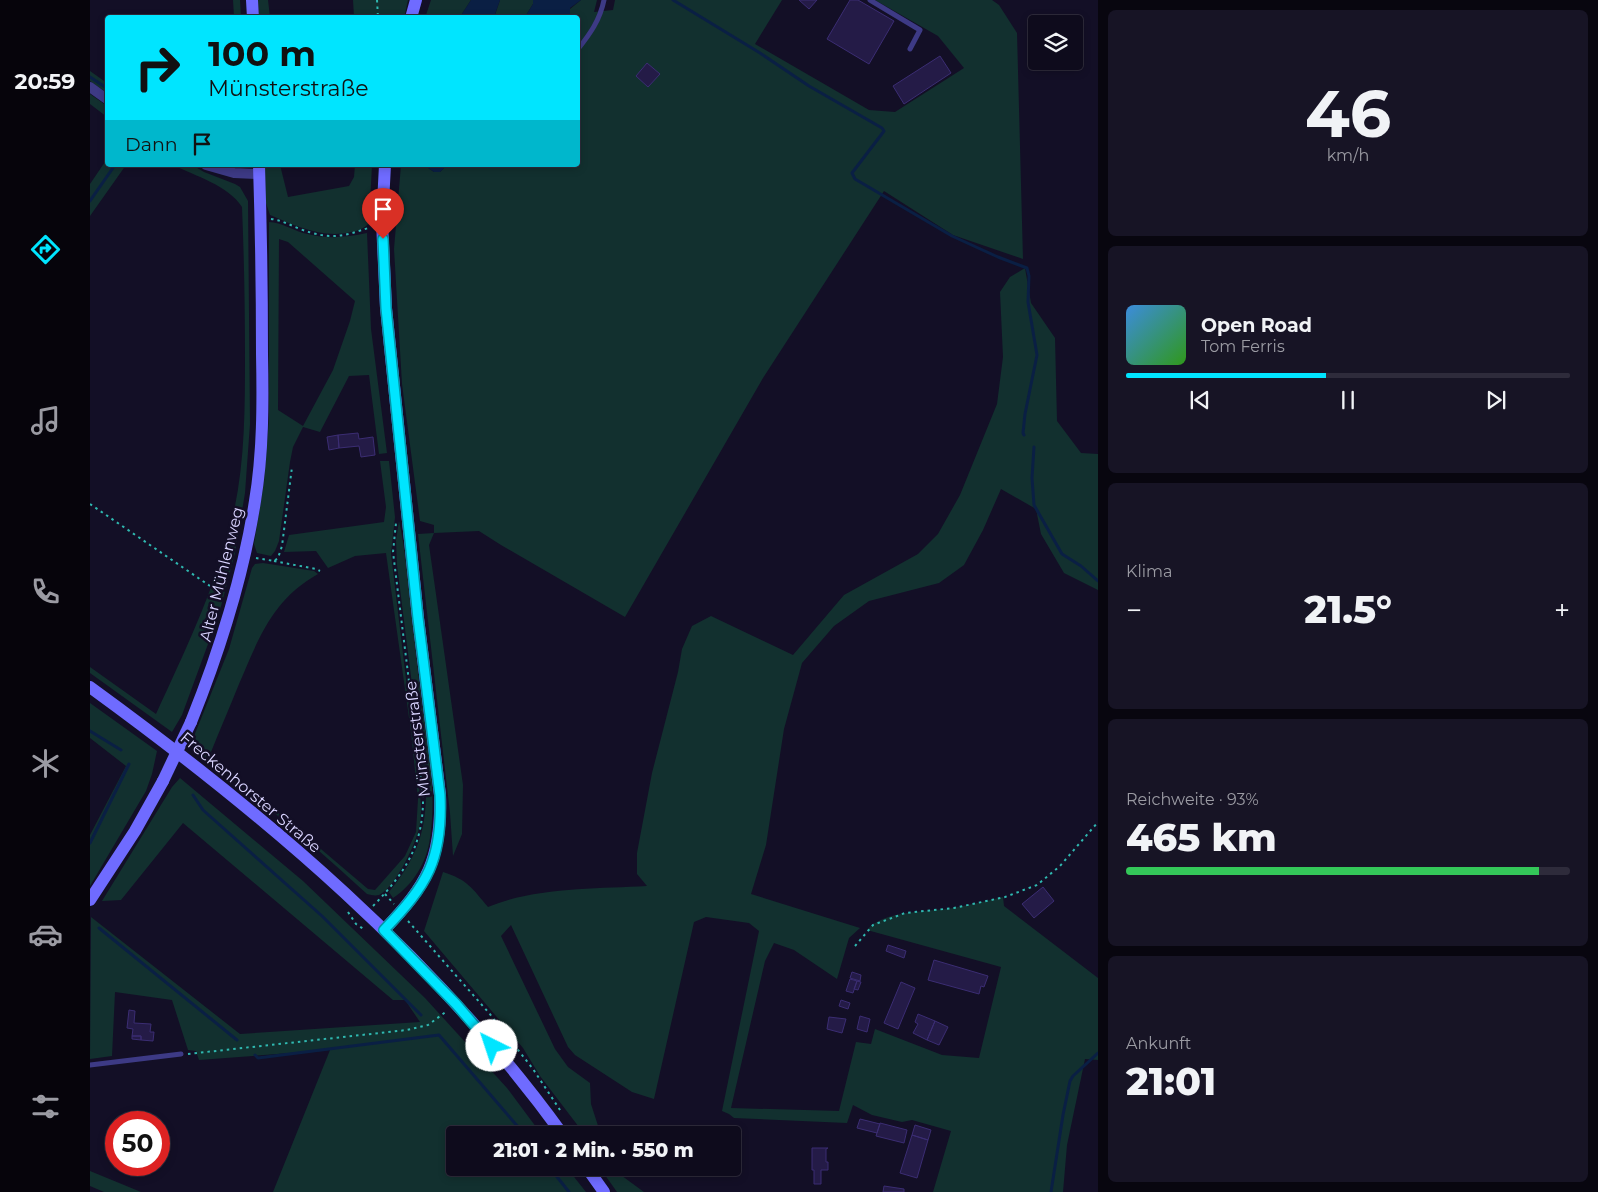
<!DOCTYPE html>
<html lang="de">
<head>
<meta charset="utf-8">
<style>
	body { margin:0; font-family:Montserrat,sans-serif; background:#171425; color:#f1f3f6; height:100vh; display:flex; flex-direction:column; font-size:19px; white-space:nowrap }
	* { box-sizing:border-box; margin:0 }
	p { font-size:16px; color:#9b9ba3 }
	.icon { flex:none; width:28px; height:28px; fill:none; stroke:currentColor; stroke-width:2; stroke-linecap:round; stroke-linejoin:round }
	.map { position:relative; flex:1; overflow:hidden }
	.drawer { display:flex; flex-direction:column; gap:10px; padding:10px; background:#08060f; width:500px }
	.drawer>* { flex:none }
	.hud { position:absolute; left:15px; top:15px; width:475px; height:152px; border-radius:5px; box-shadow:0 2px 8px #0003,0 0 0 1px #2e2b3b; background:#00e5ff; color:#111; overflow:hidden }
	.fabs { position:absolute; left:938px; top:15px; display:grid; gap:10px }
	.fabs a { display:grid; place-items:center; width:55px; height:55px; border-radius:5px; background:#0e0b1c; box-shadow:0 2px 8px #0003,0 0 0 1px #2e2b3b; font-size:25px }
	.speed { position:absolute; left:15px; top:1111px; display:flex; gap:10px; font-size:25px; font-weight:700; text-align:center }
	.speed>* { display:grid; place-content:center; width:65px; height:65px; border-radius:50%; background:#0e0b1c; box-shadow:0 2px 8px #0003,0 0 0 1px #2e2b3b; line-height:1 }
	.speed .limit { border:8px solid #d22; background:#fff; color:#111 }
	.pin { position:absolute; display:grid; place-items:center; width:42px; height:42px; color:#fff; margin:-51px -21px; border-radius:50% 50% 50% 0; rotate:-45deg; box-shadow:0 0 5px #0007 }
	.pin .icon { rotate:45deg }
	.me { position:absolute; width:55px; margin:-28px; rotate:319deg; stroke-linejoin:round; filter:drop-shadow(0 0 4px #0008) }
	.turn { display:flex; align-items:center; gap:18px; height:105px; padding:0 20px; font-size:22px }
	.turn .icon { width:65px; height:65px; stroke-width:2.5 }
	.turn b { display:block; font-size:35px; line-height:42px }
	.then { display:flex; align-items:center; height:48px; padding:0 20px; background:#0003; gap:10px; font-size:19px }
	.big { font-size:38px; font-weight:800; line-height:1.1 }
	.drawer .tile { flex:1; display:flex; flex-direction:column; justify-content:center; gap:8px; min-width:0; padding:0 18px; border-radius:8px; background:#171425 }
	.drawer .dial { align-items:center; gap:0 }
	.dial b { font-size:65px; line-height:1 }
	.song { display:flex; align-items:center; gap:15px }
	.cover { width:60px; height:60px; border-radius:8px; background:linear-gradient(135deg,hsl(210 70% 55%),hsl(110 70% 35%)) }
	.played { height:5px; border-radius:2px; background:linear-gradient(90deg,#00e5ff 45%,#2e2b3b 45%) }
	.keys { display:flex; justify-content:space-around; direction:ltr }
	.heat { display:flex; justify-content:space-between; align-items:center; font-size:28px; direction:ltr }
	.charge { height:8px; border-radius:4px; background:linear-gradient(90deg,#34c759 93%,#2e2b3b 0) }
	.trip { position:absolute; left:356px; top:1126px; width:295px; height:50px; border-radius:5px; background:#0e0b1c; box-shadow:0 2px 8px #0003,0 0 0 1px #2e2b3b; font-weight:800; line-height:50px; text-align:center }
	main { display:flex; flex:1; min-height:0 }
	.menu { display:flex; flex-direction:column; width:90px; justify-content:space-around; align-items:center; background:#06040b; color:#9b9ba3 }
	.menu .icon { width:35px; height:35px }
	.menu .on { color:#00e5ff }
	.menu b { font-size:22px; color:#f1f3f6 }
	.map>svg:first-child { display:block }
</style>
</head>
<body>
<main>
<nav class="menu">
<b>20:59</b>
<svg class="icon on" aria-label="directions" viewBox="0 0 24 24"><path d="M12 3l9 9-9 9-9-9zM9 14v-3h6M13 9l2 2-2 2"/></svg>
<svg class="icon" aria-label="music" viewBox="0 0 24 24"><path d="M9 18V5l10-2v13"/><circle cx="6" cy="18" r="3"/><circle cx="16" cy="16" r="3"/></svg>
<svg class="icon" aria-label="phone" viewBox="0 0 24 24"><path d="M5 4h4l2 5-3 2q2 4 5 5l2-3 5 2v4C11 20 4 13 5 4z"/></svg>
<svg class="icon" aria-label="climate" viewBox="0 0 24 24"><path d="M12 3v18M4 7l16 10M4 17L20 7"/></svg>
<svg class="icon" aria-label="car" viewBox="0 0 24 24"><path d="M5 17H2v-5l4-1 3-4h7l3 4 3 1v5h-3M9 17h6M6 11h13"/><circle cx="7" cy="17" r="2"/><circle cx="17" cy="17" r="2"/></svg>
<svg class="icon" aria-label="filters" viewBox="0 0 24 24"><path d="M4 7h16M4 17h16"/><circle cx="9" cy="7" r="2"/><circle cx="15" cy="17" r="2"/></svg>
</nav>
<div class="map">
<svg width="1008" height="1192" viewBox="0 0 1008 1192">
	<rect width="100%" height="100%" fill="#130f26"/>
	<!-- green -->
	<path fill="#12302f" fill-rule="evenodd" d="M143,0h7l1,17h-7z
		M168,0h10l2,17h-11z
		M263,0h55l-4,18 -50,-1z
		M341,0h40l-11,17 -35,1z
		M410,0h33v4l-8,13 -31,1z
		M491,0h16l-3,12 19,-2 2,-10h167l-27,44 114,66 26,2 69,-44 -26,-32 -63,-36h117l7,5 18,28 6,226 -70,-24 -69,-44 -121,187 -138,239 -124,-72 -22,-14 -45,2 -5,12 34,240 -1,49 -9,22 -3,-43 -32,-279 16,-1v-8l-14,-4 -18,-137 -8,-135 7,-84h23l10,7h6l7,-7h131v-147l-13,-1 5,-2v-6z
		M0,71l17,12v10l-17,-12z
		M0,94l17,12v11l-17,-13z
		M17,159l1,6h18l-36,51v-32z
		M83,165h19l12,7 31,12 5,3 8,14 2,223 -5,69 -10,60 -16,61 -37,101 -10,17 -82,-59v-6l66,47c28,-61 57,-121 74,-186 15,-57 15,-115 15,-173 0,-50 -1,-99 -3,-148 -14,-22 -47,-31 -69,-42z
		M175,165h15l8,32 61,-11 5,-9 1,-12h17l-3,58c-4,5 -11,8 -18,9 -28,7 -55,-6 -81,-17l-4,-12z
		M179,222c13,1 22,7 34,11 23,6 41,5 64,0l4,96 16,124 -8,1 -10,-79 -20,1 -29,56 -17,-5 -10,20 -3,15 -11,79 -4,10 -4,5 -14,-3 -3,-9 10,-62 5,-63zM189,239l9,3 67,59 -5,20 -17,49 -30,56 -25,-16z
		M935,268l6,35 24,35 2,83 24,32 17,1v136l-34,-17 -23,-39 -5,-25 -35,-20 -18,41 -19,35 -25,18 -70,18 -35,25 -32,37 -18,66 -18,116 -15,49 109,34 -11,10 -12,41 -43,-29 -20,-7 -9,18 -34,147 108,3 17,-69 15,2 4,-15 67,26 37,3 22,-91 -134,-37c16,-20 62,-18 86,-22 16,-3 33,-7 50,-11l1,9 94,72v82l-13,-1 -18,86 -4,47h-130l18,-61 -39,-11 -10,2 -30,-7 -19,-10 -6,18 -113,-5 -5,-4 -7,-3 37,-180 -10,-8 -43,-6 -12,5 -40,177 -22,-7 -57,-37 -7,-8 -57,-122 -10,11 54,113 13,18 22,16 1,21 10,31h-16l-45,-59 -17,-28 -99,-117 19,-59c25,8 29,16 45,35 48,-20 108,-18 159,-21l-10,-12v-21l15,-80 26,-101 4,-23 10,-23 19,-10 82,39 51,-60 74,-41 20,-20 22,-39 37,-91 6,-47 -3,-65 10,-15z
		M290,461h9l6,56 -4,37 30,250c0,10 0,21 -4,31 -5,16 -23,53 -38,60 -4,1 -8,0 -12,-1 -56,-52 -115,-101 -177,-148l39,-97 23,-81 3,-4 8,-1 51,8 4,3c-46,26 -59,64 -79,110 -9,23 -19,45 -28,68l4,7 153,130 7,1 30,-34 11,-24 2,-33 -7,-67 -25,-179 -31,3 -27,12 -12,-17 -32,1 5,-17 95,-13 2,-15z
		M309,521c6,26 8,52 11,79 3,27 6,53 9,80 6,52 19,105 11,158 -3,24 -17,47 -37,60l-4,-6c25,-31 36,-55 37,-96l-29,-231 -1,-25z
		M0,703l67,48 -5,23 -6,17 -56,95v-51l36,-69 -36,-28z
		M90,778l123,103 122,117 82,90 35,47h-87v33h112l19,24h-313l57,-142 -131,10 -3,-9 -8,-1 -16,-50 -57,-8 -3,64 -22,3 1,-142 149,117 180,-12 -15,-22h-12l-210,-177 -62,77 -19,1 70,-114z
		M510,1168l18,5 26,19h-27z
		M0,1171l51,21h-37l-14,-6z"/>
	<!-- water -->
	<path fill="#0a1f44" d="M381,0h29l-6,17h-34z
		M443,0h48l-11,8v7l-5,2h-40l8,-13z
		M334,165h23l-7,7h-6z"/>
	<g fill="none" stroke-linecap="round" stroke-linejoin="round">
		<!-- stream -->
		<path stroke="#0a1f44" stroke-width="3" d="M583,0l87,53 49,33 73,42 2,3 -3,4 -29,38 3,6 97,57 46,21 29,11 2,8 -1,26 9,53 -12,59 -2,19 1,2
			M0,77l18,12
			M0,201l25,-36
			M944,447l-2,31 2,27 28,49 19,12 17,15
			M0,731l31,19
			M103,795l10,15 119,106 99,99
			M0,843l39,-79
			M9,928l138,112
			M165,1055l3,3 181,-23 86,100
			M460,1168l19,24
			M961,1192l12,-77 7,-34 3,-5 25,-23"/>
	</g>
	<!-- building -->
	<path fill="#241b47" stroke="#3b2d73" d="M709,0h18l-8,9z
		M760,0h8l36,21 -25,43 -42,-25z
		M850,56l11,17 -47,31 -11,-18z
		M557,63l13,11 -12,13 -12,-11z
		M268,433l1,6 14,-2 2,18 -14,2 -2,-11 -20,2 -1,-13z
		M248,435l1,13 -10,2 -2,-13z
		M953,887l11,14 -20,17 -12,-14z
		M798,945l18,6 -2,7 -18,-7z
		M844,960l54,16 -4,11 -3,-1 -2,8 -51,-14z
		M762,972l9,3 -1,6 -10,-3z
		M760,979l7,2 -4,12 -7,-2z
		M767,981l4,1 -3,8 -4,-1z
		M811,982l14,6 -17,41 -14,-6z
		M751,1000l9,3 -2,6 -9,-3z
		M39,1010l6,1 -1,12 17,1 -1,8h4l-1,9 -12,-1v-4h-9l1,-7 -6,-1z
		M828,1014l17,7 -8,19 -14,-7 5,-9 -3,-2z
		M770,1016l10,3 -3,13 -10,-3z
		M739,1017l17,2 -4,14 -15,-4z
		M845,1021l13,6 -9,18 -12,-5z
		M42,1036h9v4l-9,-1z
		M770,1119l20,5 -3,9 -20,-5z
		M790,1123l27,7 -3,13 -28,-7z
		M825,1125l16,5 -3,10 -16,-5z
		M822,1135l16,5 -11,38 -17,-5z
		M722,1148h16l-2,1v13h2v8h-7v14h-7v-14h-2z
		M794,1186l20,3v3h-21z"/>
	<g fill="none" stroke-linecap="round" stroke-linejoin="round">
		<!-- path -->
		<path stroke="#2fb8b0" stroke-width="2" stroke-dasharray="2.5 4" stroke-linecap="butt" d="M287,0l1,18
			M181,219c10,1 19,6 29,10 30,11 42,8 71,-2
			M0,504l120,82
			M166,558l18,3 4,-3 4,-12 10,-79
			M184,561l42,8 4,2
			M295,894l9,10
			M283,906c33,-34 51,-62 50,-111l-30,-243 3,-29
			M258,912l8,12 9,6
			M318,921l81,92 44,56 27,41
			M765,946l18,-21 32,-12 49,-5 51,-11 32,-12 23,-19 38,-44
			M98,1054l219,-24 21,-5 19,-14"/>
		<!-- lane -->
		<path stroke="#3d3a85" stroke-width="5" d="M780,0l50,30 -10,19
			M488,49c12,-15 22,-29 26,-49
			M0,1065l91,-11"/>
		<!-- street -->
		<path stroke="#3d3a85" stroke-width="10" d="M0,87l18,13
			M116,165l28,8 25,1"/>
		<!-- secondary -->
		<path stroke="#6f6bff" stroke-width="12" d="M162,0l1,18
			M321,18l5,-18
			M0,687c176,128 345,271 473,448
			M101,722c29,-72 52,-144 64,-221 8,-48 8,-98 7,-147 0,-63 -1,-126 -3,-189
			M0,900l45,-69 28,-50
			M294,930c43,-45 58,-71 56,-135l-22,-177 -32,-310 -4,-86 3,-57
			M497,1168l17,24"/>
		<!-- secondary-bridge -->
		<path stroke="#6f6bff" stroke-width="12" d="M73,781l28,-59"/>
	</g>
	<g fill="none" stroke-linecap="round" stroke-linejoin="round">
		<defs>
			<path id="route" d="M293,239l3,69 32,310 22,177c3,65 -13,90 -56,135l72,74 36,42"/>
		</defs>
		<!-- route casing -->
		<use href="#route" stroke="#0095a6" stroke-width="12"/>
		<!-- route -->
		<use href="#route" stroke="#00e5ff" stroke-width="9"/>
	</g>
	<g text-anchor="middle" stroke-width="5" stroke-linejoin="round" paint-order="stroke">
		<!-- street labels -->
		<g font-size="16" fill="#d9d4ff" stroke="#130f26">
			<text transform="translate(131 574) rotate(-76)" y="6">Alter Mühlenweg</text>
			<text transform="translate(327 739) rotate(-97)" y="6">Münsterstraße</text>
			<text transform="translate(161 792) rotate(40)" y="6">Freckenhorster Straße</text>
		</g>
	</g>
</svg>
<div class="fabs">
<a><svg class="icon" aria-label="layers" viewBox="0 0 24 24"><path d="M12 4l9 5-9 5-9-5zM3 14l9 5 9-5"/></svg></a>
</div>
<div class="speed"><div class="limit">50</div></div>
<div class="pin" style="left:293px;top:239px;background:#d93025"><svg class="icon" aria-label="arrive" viewBox="0 0 24 24"><path d="M6 21V4h12l-3 4 3 4H6"/></svg></div>
<svg class="me" style="left:402px;top:1046px" viewBox="-20 -20 40 40"><circle r="19" fill="#fff"/><path d="M0-13L10 11 0 6-10 11z" fill="#00e5ff"/></svg>
<div class="trip">21:01 · 2 Min. · 550 m</div>
<div class="hud">
<div class="turn"><svg class="icon" aria-label="right" viewBox="0 0 24 24"><path d="M7 20v-9h11M14 6l5 5-5 5"/></svg><div><b>100 m</b>Münsterstraße</div></div>
<div class="then">Dann<svg class="icon" aria-label="arrive" viewBox="0 0 24 24"><path d="M6 21V4h12l-3 4 3 4H6"/></svg></div>
</div>
</div>
<section class="drawer">
<div class="tile dial"><b>46</b><p>km/h</p></div>
<div class="tile">
<div class="song"><i class="cover"></i><div><b>Open Road</b><p>Tom Ferris</p></div></div>
<div class="played"></div>
<div class="keys"><svg class="icon" aria-label="previous" viewBox="0 0 24 24"><path d="M18 5L8 12l10 7zM5 5v14"/></svg><svg class="icon" aria-label="pause" viewBox="0 0 24 24"><path d="M8 5v14M16 5v14"/></svg><svg class="icon" aria-label="next" viewBox="0 0 24 24"><path d="M6 5l10 7-10 7zM19 5v14"/></svg></div>
</div>
<div class="tile"><p>Klima</p>
<div class="heat"><a>−</a><b class="big">21.5°</b><a>+</a></div>
</div>
<div class="tile"><p>Reichweite · 93%</p><b class="big">465 km</b><div class="charge"></div></div>
<div class="tile"><p>Ankunft</p><b class="big">21:01</b></div>
</section>
</main>
</body>
</html>
